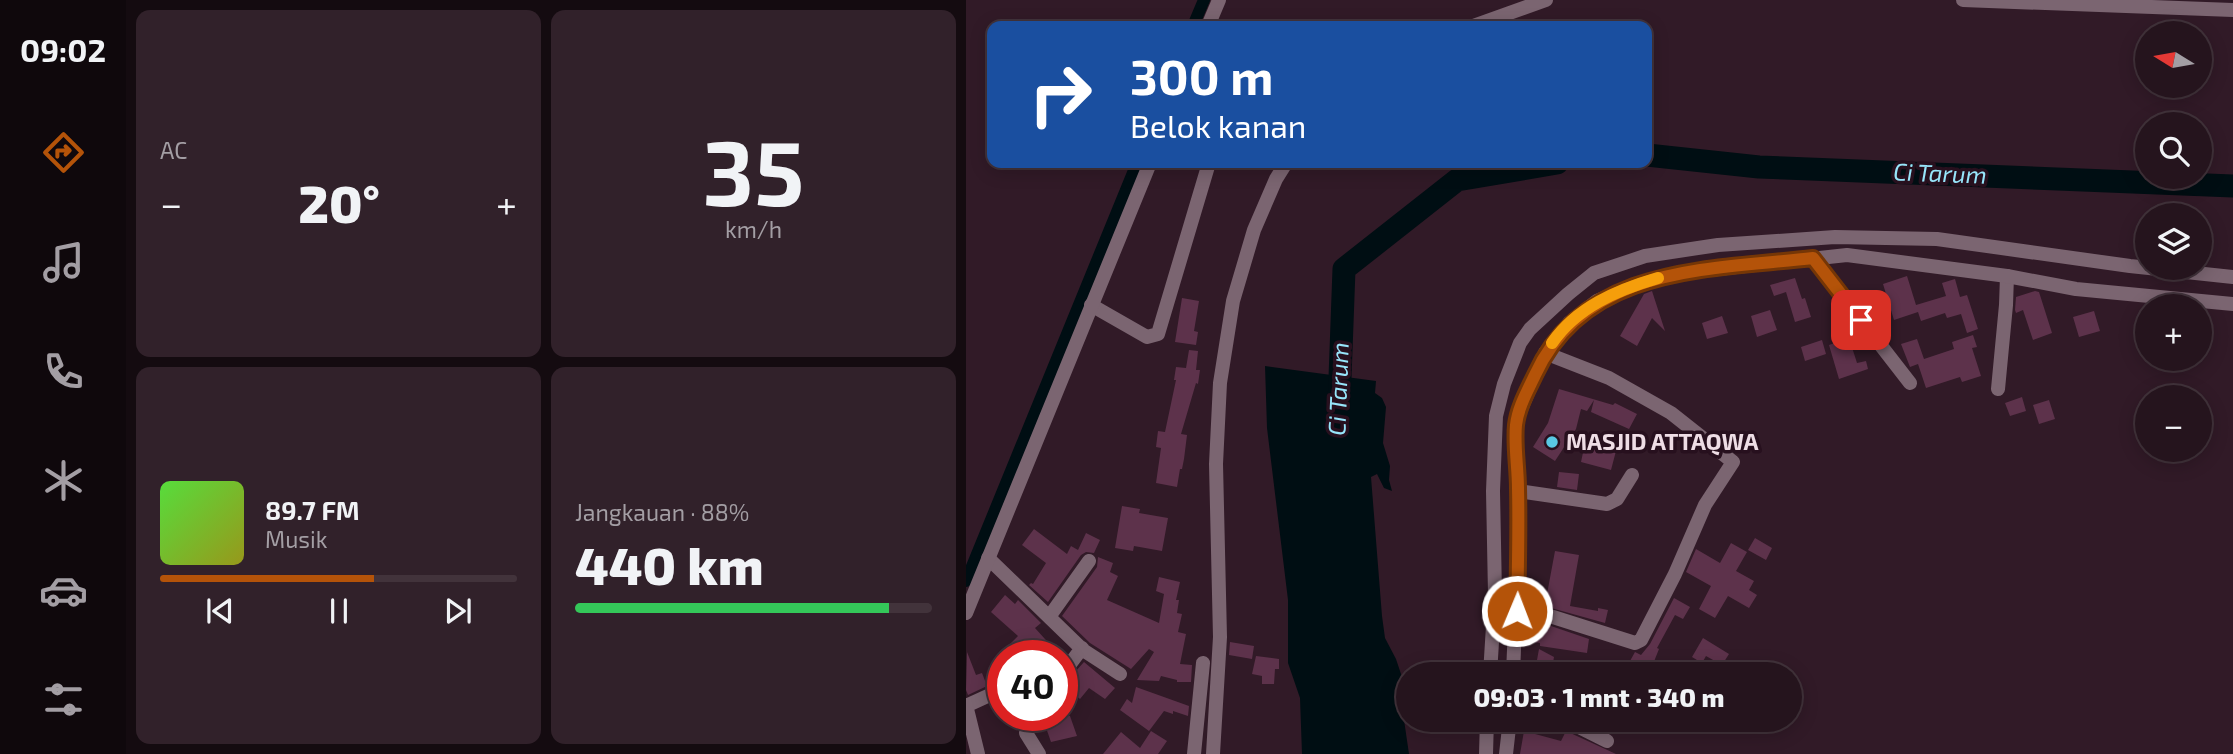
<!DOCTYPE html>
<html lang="id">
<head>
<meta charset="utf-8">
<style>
	body { margin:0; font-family:"Exo 2",sans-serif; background:#31212a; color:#f1f3f6; height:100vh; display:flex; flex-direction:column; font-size:26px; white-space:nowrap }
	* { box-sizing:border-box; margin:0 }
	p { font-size:23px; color:#a39ea4 }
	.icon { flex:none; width:38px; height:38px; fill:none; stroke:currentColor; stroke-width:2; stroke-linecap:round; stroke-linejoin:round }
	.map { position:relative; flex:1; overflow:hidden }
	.drawer { display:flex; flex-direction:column; gap:10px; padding:10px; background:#140b10; width:840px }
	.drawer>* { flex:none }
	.top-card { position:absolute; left:21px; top:21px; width:665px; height:147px; border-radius:14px; box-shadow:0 4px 18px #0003,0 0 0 2px #42333b; background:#1a4fa0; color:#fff; overflow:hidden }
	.needle { width:46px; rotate:281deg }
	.tools { position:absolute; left:1169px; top:21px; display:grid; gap:14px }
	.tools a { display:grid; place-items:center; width:77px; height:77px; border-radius:50%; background:#25141d; box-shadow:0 4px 18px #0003,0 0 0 2px #42333b; font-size:35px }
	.speed { position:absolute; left:21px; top:640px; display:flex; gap:14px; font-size:35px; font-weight:700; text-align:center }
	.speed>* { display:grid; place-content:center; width:91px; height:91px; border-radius:50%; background:#25141d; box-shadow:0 4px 18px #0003,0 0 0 2px #42333b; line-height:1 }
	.speed .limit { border:10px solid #d22; background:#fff; color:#111 }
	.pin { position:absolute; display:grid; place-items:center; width:60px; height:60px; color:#fff; margin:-30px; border-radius:14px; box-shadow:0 4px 10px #0006 }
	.me { position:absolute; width:77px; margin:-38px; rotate:1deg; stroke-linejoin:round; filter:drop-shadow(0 0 5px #0008) }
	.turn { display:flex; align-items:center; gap:24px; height:147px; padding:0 28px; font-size:32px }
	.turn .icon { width:91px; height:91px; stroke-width:2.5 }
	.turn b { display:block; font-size:49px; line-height:60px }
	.big { font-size:52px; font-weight:800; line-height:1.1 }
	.drawer .widget { flex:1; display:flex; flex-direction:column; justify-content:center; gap:10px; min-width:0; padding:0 24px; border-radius:14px; background:#31212a }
	.drawer .dial { align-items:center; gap:0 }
	.dial b { font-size:91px; line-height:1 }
	.song { display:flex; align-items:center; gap:21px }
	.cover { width:84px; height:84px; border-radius:10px; background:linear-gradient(135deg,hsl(110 70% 55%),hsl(60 70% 35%)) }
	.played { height:7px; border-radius:4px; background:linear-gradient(90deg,#b45309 60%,#42333b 60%) }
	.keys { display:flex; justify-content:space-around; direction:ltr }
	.heat { display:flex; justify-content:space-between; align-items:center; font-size:38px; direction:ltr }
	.charge { height:10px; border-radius:5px; background:linear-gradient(90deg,#34c759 88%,#42333b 0) }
	.drawer .tiles { flex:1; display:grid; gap:10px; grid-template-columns:repeat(2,1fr) }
	.trip { position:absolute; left:430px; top:662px; width:406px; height:70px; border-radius:35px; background:#25141d; box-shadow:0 4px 18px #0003,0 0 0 2px #42333b; font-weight:800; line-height:70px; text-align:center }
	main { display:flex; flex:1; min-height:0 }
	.menu { display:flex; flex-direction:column; width:126px; justify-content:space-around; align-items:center; background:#0f080c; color:#a39ea4 }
	.menu .icon { width:49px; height:49px }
	.menu .active { color:#b45309 }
	.menu b { font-size:32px; color:#f1f3f6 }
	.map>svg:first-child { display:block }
</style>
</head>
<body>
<main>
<nav class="menu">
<b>09:02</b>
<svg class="icon active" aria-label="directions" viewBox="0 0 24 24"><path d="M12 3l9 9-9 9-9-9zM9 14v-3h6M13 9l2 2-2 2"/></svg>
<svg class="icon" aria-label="music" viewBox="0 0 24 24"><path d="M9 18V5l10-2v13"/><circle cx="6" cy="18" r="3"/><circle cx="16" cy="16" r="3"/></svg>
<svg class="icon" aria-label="phone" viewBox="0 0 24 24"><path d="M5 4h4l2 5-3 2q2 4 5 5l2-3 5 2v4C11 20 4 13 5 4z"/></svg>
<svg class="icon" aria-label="climate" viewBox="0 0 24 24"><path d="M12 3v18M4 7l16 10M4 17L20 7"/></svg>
<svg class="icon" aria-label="car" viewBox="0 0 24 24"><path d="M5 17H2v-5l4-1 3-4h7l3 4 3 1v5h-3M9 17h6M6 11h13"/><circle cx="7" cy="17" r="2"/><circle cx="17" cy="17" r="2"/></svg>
<svg class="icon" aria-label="filters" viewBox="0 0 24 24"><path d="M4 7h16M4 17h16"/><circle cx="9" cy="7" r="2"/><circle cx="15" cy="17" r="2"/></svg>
</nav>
<section class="drawer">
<div class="tiles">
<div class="widget"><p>AC</p>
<div class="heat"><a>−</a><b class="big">20°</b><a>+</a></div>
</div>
<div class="widget dial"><b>35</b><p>km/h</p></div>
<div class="widget">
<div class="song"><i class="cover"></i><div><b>89.7 FM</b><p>Musik</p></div></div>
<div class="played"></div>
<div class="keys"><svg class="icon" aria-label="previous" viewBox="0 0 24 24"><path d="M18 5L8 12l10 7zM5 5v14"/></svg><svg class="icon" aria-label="pause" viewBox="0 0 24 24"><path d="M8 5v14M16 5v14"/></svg><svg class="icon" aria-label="next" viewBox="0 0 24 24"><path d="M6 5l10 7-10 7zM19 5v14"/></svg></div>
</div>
<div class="widget"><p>Jangkauan · 88%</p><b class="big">440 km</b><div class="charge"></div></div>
</div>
</section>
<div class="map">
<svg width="1267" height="754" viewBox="0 0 1267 754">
	<rect width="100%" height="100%" fill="#311a27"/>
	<!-- water -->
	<path fill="#000e13" d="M299,366l111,15 -1,12 7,5 4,9 -3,36 7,23 -1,14 3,11 -8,-3 -7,-14 -6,3 11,139 3,22 11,21 9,27 -2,27 6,41h-107l-2,-56 -12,-35v-63l-21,-172z"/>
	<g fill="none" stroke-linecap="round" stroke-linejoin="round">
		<!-- canal -->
		<path stroke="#000e13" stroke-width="12" d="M227,26l11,-26
			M0,581l171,-418"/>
		<!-- river -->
		<path stroke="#000e13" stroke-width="23" d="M681,155l112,12 474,19
			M373,405l5,-136 113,-89 100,-17"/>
	</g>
	<!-- building -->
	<path fill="#5d324b" d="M941,276l9,29 30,-9 -4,-13 13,-4 5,18 7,-2 11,34 -11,4 -6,-19 -14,4 -2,-5 -24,8 -3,-9 -24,8 -11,-36z
		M829,278l7,21 3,-1 6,19 -16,5 -9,-30 -12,4 -4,-11z
		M686,291l13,40 -13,-13 -15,28 -17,-10 24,-42z
		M1069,291l4,1 13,41 -19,7 -10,-30 -7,3 -1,-3 1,-13z
		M216,298l17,3 -5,30 4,1 -2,13 -21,-3z
		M804,310l7,20 -20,7 -6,-21z
		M1128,311l6,20 -21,6 -6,-20z
		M756,316l6,17 -21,6 -5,-16z
		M1007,335l4,12 -5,1 9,28 -19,6 -2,-5 -34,11 -8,-24 -8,3 -9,-23 16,-5 7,20 30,-10 -2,-7z
		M883,338l8,25 9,-2 2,8 -29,10 -10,-34z
		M856,340l4,14 -21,7 -4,-14z
		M223,350l9,1 -2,19h4l-2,14 -2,-1 -15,51 6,1 -3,24 -2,10h-2l-3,18 -21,-4 5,-35 -5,-1 2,-16 7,1 11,-52h-2l2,-13 10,1z
		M593,389l54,16 2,-2 22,11 -8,15 -38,-17 3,-12 -7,11 -6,-2 -5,20 -21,32 -22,-14 15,-24z
		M1056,397l4,14 -16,5 -5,-13z
		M1083,400l6,19 -16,5 -6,-19z
		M619,443l31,8 -5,19 -30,-8z
		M593,472l20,2 -2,16 -20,-3z
		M156,506l18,3 -1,4 29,5 -6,33 -28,-5 -1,5 -18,-3z
		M68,529l33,25 4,-8 7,4 8,-17 14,7 -6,13 -8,-1 -5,3 -33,47 -19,-17 2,-2 2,1 13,-21 -24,-18z
		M789,538l17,10 -6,12 -18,-10z
		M765,543l16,9 -11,19 18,10 -5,9 8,5 -8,13 -21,-12 -13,22 -16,-9 12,-23 -25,-14 10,-23 24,14z
		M589,551l24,4 -9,51 28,5v-3l10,2 -3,13 -79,-22 2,-11 19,4z
		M132,557l15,6 -3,9 8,4 -11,24 52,23 5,-29 -8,-3 3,-14 21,5 -4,18h3l-2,13 5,1 -4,18 8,2 -6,30 12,1 -1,17h-14v-2l-16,-4 -2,5 -22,-1 17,-28 -5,-3 -18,20 -41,-26 -28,-27 35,-49z
		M39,595l10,9 3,-4 23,23 -6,5 19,21 -8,7h-11l-6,-6 -7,6h-9l-8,-7 13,-13 -27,-24z
		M708,598l16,9 -7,12 -8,-4 -18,33 2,1 -10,25h-17l-7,-4 10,-18 6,3 9,-11z
		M566,623l19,3 38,13 -2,14 -47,-7v-3l-16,-3v-10l6,1z
		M737,638l26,16 -7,11 -16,-9 -4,7 -10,-6z
		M264,642l24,4 -2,13 -23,-4z
		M573,649l15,8 -3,17 -16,-3z
		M1,652l9,23 6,-2 5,13 -19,9 -2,-5z
		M290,656l23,3v10h-4l-1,15h-12v-8l-10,-2z
		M118,662l31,26 -10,11 -16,-11 -9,11 -18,-16v-5l13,-6z
		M170,687l53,19 -1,10 -15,-5v3l-9,-3 -15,20 -29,-21 7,-11 5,4z
		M87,716h17l7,20 -26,6 -8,-23z
		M185,731l16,10 -9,13h-55l18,-22 19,16z
		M558,731l37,10 5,-10 50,23h-96z"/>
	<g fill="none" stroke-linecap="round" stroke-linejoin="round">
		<!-- minor -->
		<path stroke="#7b6571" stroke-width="14" d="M997,0l270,10
			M507,26l73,-26
			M847,258l97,125
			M125,305l56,32 11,-3 51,-171
			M1032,389l8,-84 1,-29
			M552,491l89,13 10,-5 15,-24
			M22,558l95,92 37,24
			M551,611l36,6 82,26 6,-3 34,-66 30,-69 28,-43 -62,-49 -62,-35 -64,-25
			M83,617l40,-56
			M96,668l8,-4 12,-16
			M524,674l5,-80 -2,-103 3,-75 8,-32 16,-41 10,-14 38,-35 26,-21 51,-17 73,-11 117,-8 102,2 193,27 103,11
			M0,705l12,49
			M0,706l37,-17
			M589,719l14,3 38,19
			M60,733l13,21
			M228,754l9,-91
			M247,754l7,-117 -4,-173 4,-81 13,-82 21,-71 22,-51 10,-16
			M520,754l1,-35"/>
		<!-- tertiary -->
		<path stroke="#7b6571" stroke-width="14" d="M242,26l11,-26
			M0,613l184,-450
			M547,674l5,-123 -2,-130 29,-68 24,-30 28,-22 35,-15 41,-12 174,-19 160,21 69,13 157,15
			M540,754l4,-35"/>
	</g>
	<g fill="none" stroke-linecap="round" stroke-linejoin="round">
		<defs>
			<path id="route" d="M551,611c1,-41 2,-82 1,-123 0,-20 -4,-43 -2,-63 2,-18 12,-35 19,-50 50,-110 174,-105 278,-117l48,62"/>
		</defs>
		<!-- route casing -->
		<use href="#route" stroke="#753606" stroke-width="18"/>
		<!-- route -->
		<use href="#route" stroke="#b45309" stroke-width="12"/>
		<!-- slow -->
		<path stroke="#f59e0b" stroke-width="12" d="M586,343c25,-36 65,-53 106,-65"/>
	</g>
	<!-- markers -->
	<circle fill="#59c8e4" stroke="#27101e" stroke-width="2.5" cx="586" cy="442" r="7"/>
	<g text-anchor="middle" stroke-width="7" stroke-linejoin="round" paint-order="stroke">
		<!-- poi labels -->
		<g font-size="23" font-weight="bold" fill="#eedde5" stroke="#27101e" text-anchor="start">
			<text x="600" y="450">MASJID ATTAQWA</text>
		</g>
		<!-- water labels -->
		<g font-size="24" font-style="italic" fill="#97e5fa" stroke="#27101e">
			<text transform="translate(974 174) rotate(2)" y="8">Ci Tarum</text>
			<text transform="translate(373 389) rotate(-88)" y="8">Ci Tarum</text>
		</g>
	</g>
</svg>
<div class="tools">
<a><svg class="needle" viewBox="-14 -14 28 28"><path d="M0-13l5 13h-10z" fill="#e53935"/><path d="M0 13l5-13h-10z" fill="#a39ea4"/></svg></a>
<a><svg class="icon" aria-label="search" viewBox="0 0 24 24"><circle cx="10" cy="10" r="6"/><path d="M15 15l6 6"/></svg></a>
<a><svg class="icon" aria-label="layers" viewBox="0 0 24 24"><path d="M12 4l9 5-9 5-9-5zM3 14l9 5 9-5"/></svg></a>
<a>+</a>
<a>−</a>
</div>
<div class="speed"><div class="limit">40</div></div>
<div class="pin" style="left:895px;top:320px;background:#d93025"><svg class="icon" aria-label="arrive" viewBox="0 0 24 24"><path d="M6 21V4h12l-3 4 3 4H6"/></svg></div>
<svg class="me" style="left:551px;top:611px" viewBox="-20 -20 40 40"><circle r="17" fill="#b45309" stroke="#fff" stroke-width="3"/><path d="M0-11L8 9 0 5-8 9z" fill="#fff"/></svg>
<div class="trip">09:03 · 1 mnt · 340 m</div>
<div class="top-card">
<div class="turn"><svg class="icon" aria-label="right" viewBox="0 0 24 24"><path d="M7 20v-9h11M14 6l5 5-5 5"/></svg><div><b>300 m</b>Belok kanan</div></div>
</div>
</div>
</main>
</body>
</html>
